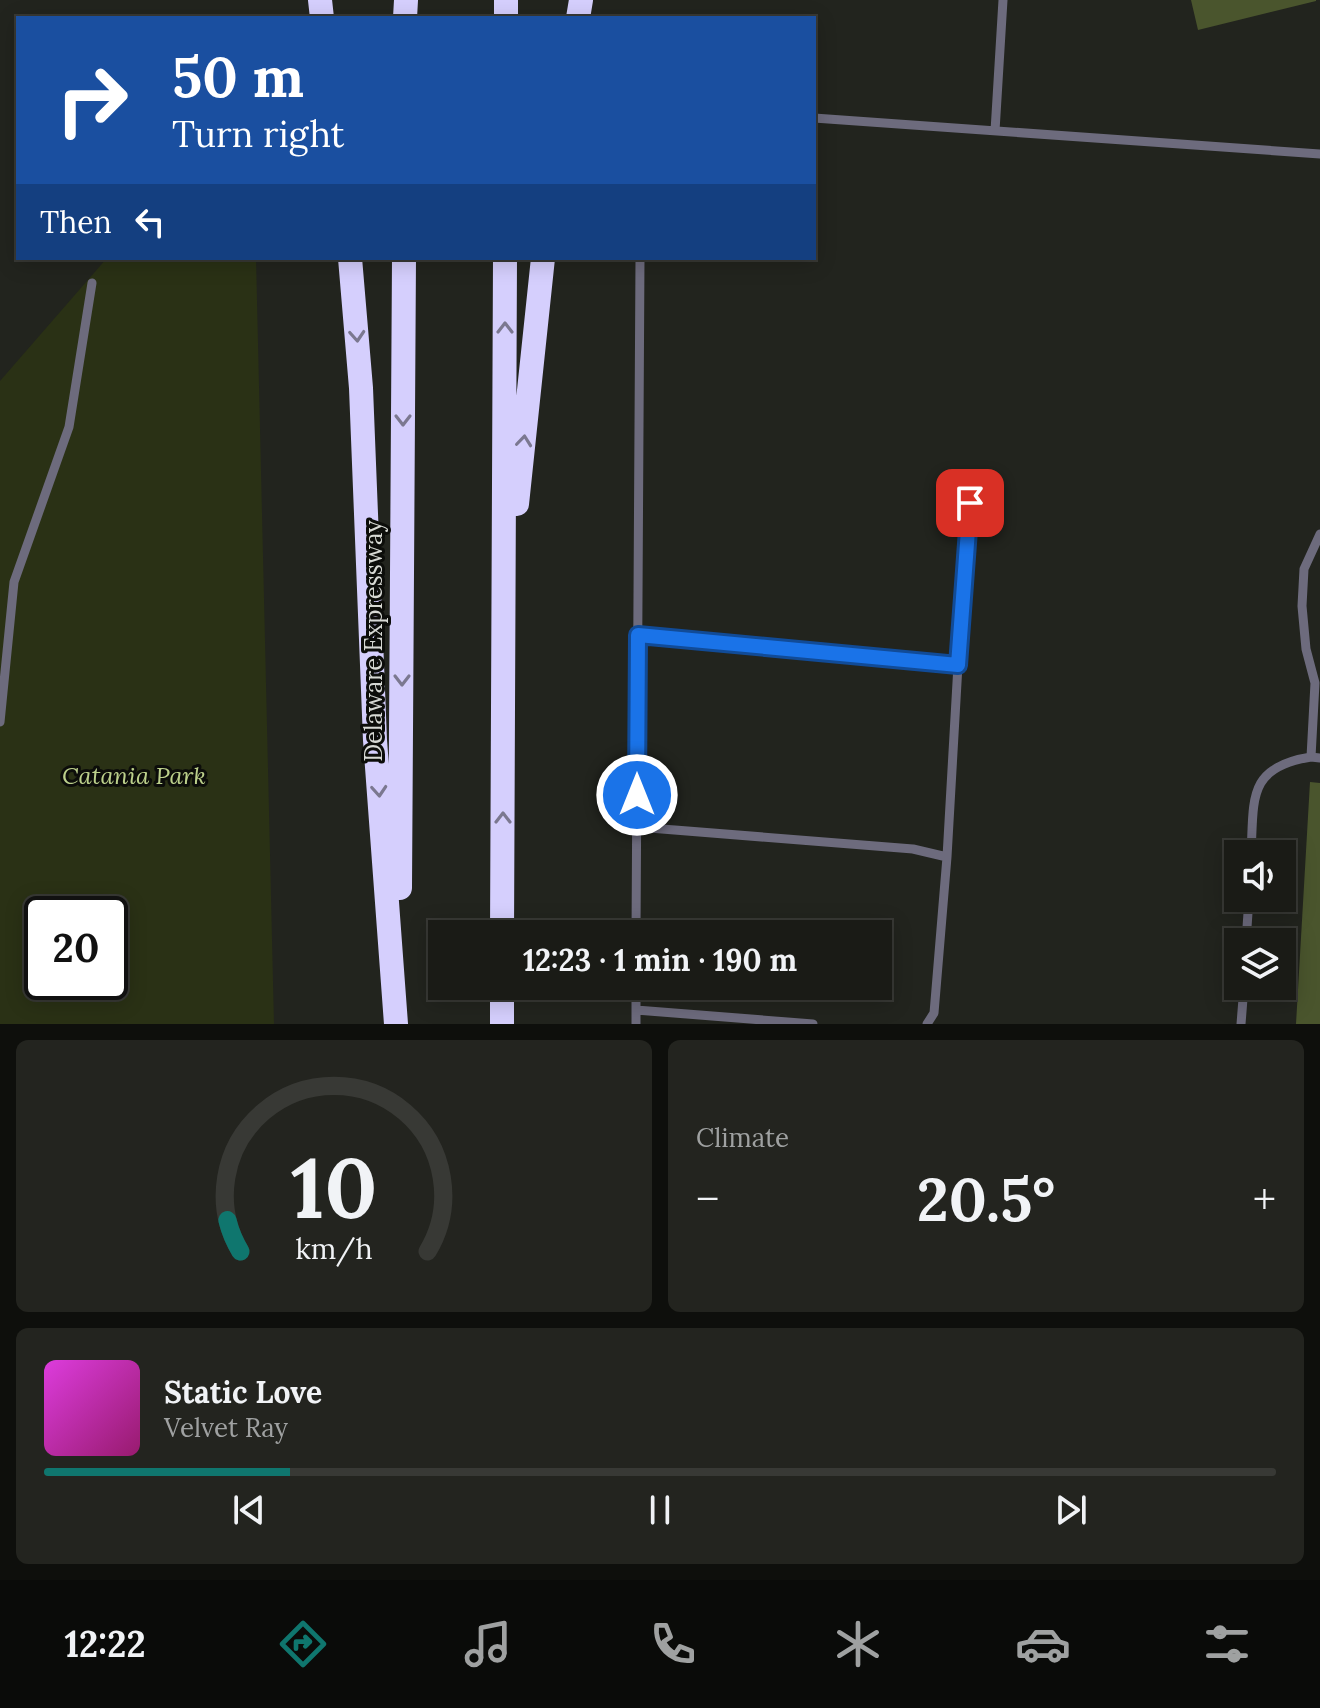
<!DOCTYPE html>
<html lang="en">
<head>
<meta charset="utf-8">
<style>
	body { margin:0; font-family:Lora,serif; background:#23241f; color:#f1f3f6; height:100vh; display:flex; flex-direction:column; font-size:30px; white-space:nowrap }
	* { box-sizing:border-box; margin:0 }
	p { font-size:26px; color:#9fa1a1 }
	.icon { flex:none; width:44px; height:44px; fill:none; stroke:currentColor; stroke-width:2; stroke-linecap:round; stroke-linejoin:round }
	.map { position:relative; height:1024px; overflow:hidden }
	.panel { display:flex; flex-direction:column; gap:16px; padding:16px; background:#0e0f0c; flex:1 }
	.panel>* { flex:none }
	.banner { position:absolute; left:16px; top:16px; width:800px; height:244px; border-radius:0px; box-shadow:0 4px 20px #0003,0 0 0 2px #383935; background:#1a4fa0; color:#fff; overflow:hidden }
	.controls { position:absolute; left:1224px; top:840px; display:grid; gap:16px }
	.controls a { display:grid; place-items:center; width:72px; height:72px; border-radius:0px; background:#1a1b16; box-shadow:0 4px 20px #0003,0 0 0 2px #383935; font-size:40px }
	.speed { position:absolute; left:24px; top:896px; display:flex; gap:16px; font-size:40px; font-weight:700; text-align:center }
	.speed>* { display:grid; place-content:center; width:104px; height:104px; border-radius:50%; background:#1a1b16; box-shadow:0 4px 20px #0003,0 0 0 2px #383935; line-height:1 }
	.speed .limit { border:4px solid #111; border-radius:12px; background:#fff; color:#111 }
	.pin { position:absolute; display:grid; place-items:center; width:68px; height:68px; color:#fff; margin:-34px; border-radius:16px; box-shadow:0 4px 12px #0006 }
	.me { position:absolute; width:88px; margin:-44px; rotate:0deg; stroke-linejoin:round; filter:drop-shadow(0 0 6px #0008) }
	.turn { display:flex; align-items:center; gap:28px; height:168px; padding:0 24px; font-size:36px }
	.turn .icon { width:104px; height:104px; stroke-width:2.5 }
	.turn b { display:block; font-size:56px; line-height:68px }
	.then { display:flex; align-items:center; height:76px; padding:0 24px; background:#0003; gap:16px; font-size:30px }
	.big { font-size:60px; font-weight:700; line-height:1.1 }
	.panel .widget { flex:1; display:flex; flex-direction:column; justify-content:center; gap:12px; min-width:0; padding:0 28px; border-radius:12px; background:#23241f }
	.panel .dial { align-items:center; gap:0 }
	.dial svg { height:208px; overflow:visible; fill:none; stroke:#383935; stroke-width:7; stroke-linecap:round; text-anchor:middle }
	.dial text { fill:#f1f3f6; stroke:none }
	.song { display:flex; align-items:center; gap:24px }
	.cover { width:96px; height:96px; border-radius:12px; background:linear-gradient(135deg,hsl(300 70% 55%),hsl(320 70% 35%)) }
	.played { height:8px; border-radius:4px; background:linear-gradient(90deg,#0f766e 20%,#383935 20%) }
	.keys { display:flex; justify-content:space-around; direction:ltr }
	.heat { display:flex; justify-content:space-between; align-items:center; font-size:44px; direction:ltr }
	.panel .tiles { flex:1; display:grid; gap:16px; grid-template-columns:1fr 1fr }
	.widget:last-child { grid-column:span 2 }
	.trip { position:absolute; left:428px; top:920px; width:464px; height:80px; border-radius:0px; background:#1a1b16; box-shadow:0 4px 20px #0003,0 0 0 2px #383935; font-weight:700; line-height:80px; text-align:center }
	.dock { display:flex; height:128px; justify-content:space-around; align-items:center; background:#0a0b09; color:#9fa1a1 }
	.dock .icon { width:56px; height:56px }
	.dock .on { color:#0f766e }
	.dock b { font-size:36px; color:#f1f3f6 }
	.map>svg:first-child { display:block }
</style>
</head>
<body>
<div class="map">
<svg width="1320" height="1024" viewBox="0 0 1320 1024">
	<rect width="100%" height="100%" fill="#22241e"/>
	<!-- green -->
	<path fill="#2a3115" fill-rule="evenodd" d="M107,258h149l18,766h-274v-643zM42,914h68v68h-68z"/>
	<!-- building -->
	<path fill="#4a552d" d="M1191,0h125v1l-118,29z
		M1310,782l10,1v241h-24z"/>
	<g fill="none" stroke-linecap="round" stroke-linejoin="round">
		<!-- lane -->
		<path stroke="#6d6b7d" stroke-width="9" d="M814,118l506,36
			M995,131l8,-131
			M1320,534l-16,35 -2,37 4,43 9,34 -4,74 9,1
			M638,635l320,30 -11,192
			M958,665l12,-162
			M0,722l14,-140 55,-155 23,-144
			M637,827l276,22 34,8 -13,156 -7,11
			M1251,854c3,-55 -4,-87 60,-97
			M636,934l4,-676
			M1246,942l3,-44
			M636,1010l177,14
			M636,1024v-38
			M1241,1024l3,-38"/>
		<!-- highway -->
		<path stroke="#d5cffd" stroke-width="24" d="M320,0l2,18
			M405,18l1,-18
			M506,18v-18
			M578,18l3,-18
			M350,258l11,130 14,352 21,284
			M517,504l26,-246
			M400,888l4,-630
			M502,934l3,-676
			M502,1024v-38"/>
	</g>
	<!-- one-way arrows -->
	<defs><path id="oneway-chevron" d="M-2-3.5L2.5 0L-2 3.5" fill="none" stroke-width="1.6" stroke-linecap="round" stroke-linejoin="round" transform="scale(2)"/></defs>
	<g stroke="#7b7890">
		<use href="#oneway-chevron" transform="translate(505 328) rotate(-90)"/>
		<use href="#oneway-chevron" transform="translate(357 336) rotate(86)"/>
		<use href="#oneway-chevron" transform="translate(403 420) rotate(90)"/>
		<use href="#oneway-chevron" transform="translate(524 441) rotate(-84)"/>
		<use href="#oneway-chevron" transform="translate(402 680) rotate(90)"/>
		<use href="#oneway-chevron" transform="translate(379 791) rotate(86)"/>
		<use href="#oneway-chevron" transform="translate(503 818) rotate(-90)"/>
	</g>
	<g fill="none" stroke-linecap="round" stroke-linejoin="round">
		<defs>
			<path id="route" d="M637,795l1,-160 320,30 12,-162"/>
		</defs>
		<!-- route casing -->
		<use href="#route" stroke="#114b97" stroke-width="20"/>
		<!-- route -->
		<use href="#route" stroke="#1a73e8" stroke-width="14"/>
	</g>
	<g text-anchor="middle" stroke-width="6" stroke-linejoin="round" paint-order="stroke">
		<!-- street labels -->
		<g font-size="24" fill="#d7d9d4" stroke="#0c0d0a">
			<text transform="translate(374 641) rotate(-90)" y="8">Delaware Expressway</text>
		</g>
		<!-- park labels -->
		<g font-size="24" font-style="italic" fill="#bcd08b" stroke="#0c0d0a">
			<text x="134" y="784">Catania Park</text>
		</g>
	</g>
</svg>
<div class="controls">
<a><svg class="icon" aria-label="sound" viewBox="0 0 24 24"><path d="M4 9h4l5-4v14l-5-4H4zM17 9q2 3 0 6"/></svg></a>
<a><svg class="icon" aria-label="layers" viewBox="0 0 24 24"><path d="M12 4l9 5-9 5-9-5zM3 14l9 5 9-5"/></svg></a>
</div>
<div class="speed"><div class="limit">20</div></div>
<div class="pin" style="left:970px;top:503px;background:#d93025"><svg class="icon" aria-label="arrive" viewBox="0 0 24 24"><path d="M6 21V4h12l-3 4 3 4H6"/></svg></div>
<svg class="me" style="left:637px;top:795px" viewBox="-20 -20 40 40"><circle r="17" fill="#1a73e8" stroke="#fff" stroke-width="3"/><path d="M0-11L8 9 0 5-8 9z" fill="#fff"/></svg>
<div class="trip">12:23 · 1 min · 190 m</div>
<div class="banner">
<div class="turn"><svg class="icon" aria-label="right" viewBox="0 0 24 24"><path d="M7 20v-9h11M14 6l5 5-5 5"/></svg><div><b>50 m</b>Turn right</div></div>
<div class="then">Then<svg class="icon" aria-label="left" viewBox="0 0 24 24"><path d="M17 20v-9H6M10 6l-5 5 5 5"/></svg></div>
</div>
</div>
<section class="panel">
<div class="tiles">
<div class="widget dial"><svg viewBox="0 0 100 80">
<path d="M14 69A42 42 0 1 1 86 69"/>
<path d="M14 69A42 42 0 0 1 9 57" stroke="#0f766e"/>
<text x="50" y="56" font-size="32" font-weight="700">10</text>
<text x="50" y="72" font-size="11">km/h</text>
</svg></div>
<div class="widget"><p>Climate</p>
<div class="heat"><a>−</a><b class="big">20.5°</b><a>+</a></div>
</div>
<div class="widget">
<div class="song"><i class="cover"></i><div><b>Static Love</b><p>Velvet Ray</p></div></div>
<div class="played"></div>
<div class="keys"><svg class="icon" aria-label="previous" viewBox="0 0 24 24"><path d="M18 5L8 12l10 7zM5 5v14"/></svg><svg class="icon" aria-label="pause" viewBox="0 0 24 24"><path d="M8 5v14M16 5v14"/></svg><svg class="icon" aria-label="next" viewBox="0 0 24 24"><path d="M6 5l10 7-10 7zM19 5v14"/></svg></div>
</div>
</div>
</section>
<nav class="dock">
<b>12:22</b>
<svg class="icon on" aria-label="directions" viewBox="0 0 24 24"><path d="M12 3l9 9-9 9-9-9zM9 14v-3h6M13 9l2 2-2 2"/></svg>
<svg class="icon" aria-label="music" viewBox="0 0 24 24"><path d="M9 18V5l10-2v13"/><circle cx="6" cy="18" r="3"/><circle cx="16" cy="16" r="3"/></svg>
<svg class="icon" aria-label="phone" viewBox="0 0 24 24"><path d="M5 4h4l2 5-3 2q2 4 5 5l2-3 5 2v4C11 20 4 13 5 4z"/></svg>
<svg class="icon" aria-label="climate" viewBox="0 0 24 24"><path d="M12 3v18M4 7l16 10M4 17L20 7"/></svg>
<svg class="icon" aria-label="car" viewBox="0 0 24 24"><path d="M5 17H2v-5l4-1 3-4h7l3 4 3 1v5h-3M9 17h6M6 11h13"/><circle cx="7" cy="17" r="2"/><circle cx="17" cy="17" r="2"/></svg>
<svg class="icon" aria-label="filters" viewBox="0 0 24 24"><path d="M4 7h16M4 17h16"/><circle cx="9" cy="7" r="2"/><circle cx="15" cy="17" r="2"/></svg>
</nav>
</body>
</html>
